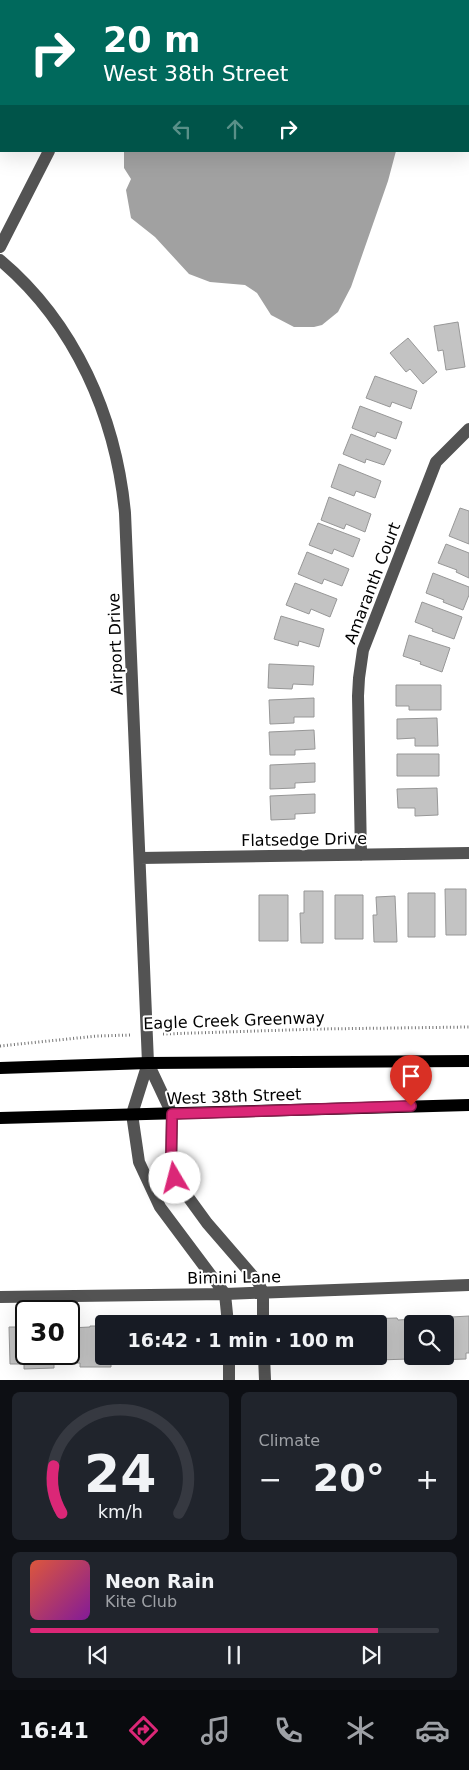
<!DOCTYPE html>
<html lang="en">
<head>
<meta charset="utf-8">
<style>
	body { margin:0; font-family:"DejaVu Sans",sans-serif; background:#20242c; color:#f1f3f6; height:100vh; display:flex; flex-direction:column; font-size:19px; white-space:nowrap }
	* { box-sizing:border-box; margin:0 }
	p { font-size:16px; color:#9ea1a6 }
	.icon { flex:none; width:28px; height:28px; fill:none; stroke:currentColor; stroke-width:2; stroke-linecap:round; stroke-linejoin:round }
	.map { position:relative; height:1380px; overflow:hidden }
	.panel { display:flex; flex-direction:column; gap:12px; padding:12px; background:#0d0f14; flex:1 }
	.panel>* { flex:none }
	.banner { position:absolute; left:0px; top:0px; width:470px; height:152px; box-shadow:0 5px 20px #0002; background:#00695c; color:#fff; overflow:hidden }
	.controls { position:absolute; left:404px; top:1315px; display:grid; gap:10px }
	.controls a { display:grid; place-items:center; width:50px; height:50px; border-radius:5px; background:#171b24; box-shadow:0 5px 20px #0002; font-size:25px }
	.speed { position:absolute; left:15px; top:1300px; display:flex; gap:10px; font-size:25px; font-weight:700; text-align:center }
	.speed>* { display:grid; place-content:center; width:65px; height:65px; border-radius:50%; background:#171b24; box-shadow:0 5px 20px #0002; line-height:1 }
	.speed .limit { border:2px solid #111; border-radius:8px; background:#fff; color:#111 }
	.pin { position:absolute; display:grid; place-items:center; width:42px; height:42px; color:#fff; margin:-51px -21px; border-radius:50% 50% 50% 0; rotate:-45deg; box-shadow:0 0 5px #0007 }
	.pin .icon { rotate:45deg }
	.me { position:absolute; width:55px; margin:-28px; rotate:352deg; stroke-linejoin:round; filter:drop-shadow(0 0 4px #0008) }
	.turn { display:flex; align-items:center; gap:18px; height:105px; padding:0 20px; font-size:22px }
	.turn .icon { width:65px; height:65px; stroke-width:2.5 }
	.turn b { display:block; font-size:35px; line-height:42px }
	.lanes { display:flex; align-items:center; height:48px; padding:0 20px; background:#0003; justify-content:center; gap:25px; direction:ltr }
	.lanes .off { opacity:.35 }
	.big { font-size:38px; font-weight:800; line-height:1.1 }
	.panel .tile { flex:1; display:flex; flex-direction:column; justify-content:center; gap:8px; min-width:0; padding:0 18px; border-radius:8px; background:#20242c }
	.panel .dial { align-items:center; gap:0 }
	.dial svg { height:130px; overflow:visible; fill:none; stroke:#363941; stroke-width:7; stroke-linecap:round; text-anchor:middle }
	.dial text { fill:#f1f3f6; stroke:none }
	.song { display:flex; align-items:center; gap:15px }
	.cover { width:60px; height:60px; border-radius:8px; background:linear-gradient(135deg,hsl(10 70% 55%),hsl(290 70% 35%)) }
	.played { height:5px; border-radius:2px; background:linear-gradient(90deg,#db2777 85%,#363941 85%) }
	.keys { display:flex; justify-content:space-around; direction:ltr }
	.heat { display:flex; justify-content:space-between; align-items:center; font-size:28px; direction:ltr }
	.panel .tiles { flex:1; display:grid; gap:12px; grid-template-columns:1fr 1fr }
	.tile:last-child { grid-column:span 2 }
	.trip { position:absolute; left:95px; top:1315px; width:292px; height:50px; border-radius:5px; background:#171b24; box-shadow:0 5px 20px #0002; font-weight:800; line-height:50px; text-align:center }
	.menu { display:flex; height:80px; justify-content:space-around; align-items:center; background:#090b0e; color:#9ea1a6 }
	.menu .icon { width:35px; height:35px }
	.menu .active { color:#db2777 }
	.menu b { font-size:22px; color:#f1f3f6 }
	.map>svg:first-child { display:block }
</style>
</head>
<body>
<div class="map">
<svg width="469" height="1380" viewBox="0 0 469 1380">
	<rect width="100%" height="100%" fill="#fff"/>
	<!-- water -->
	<path fill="#a1a1a1" d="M124,151h272l-8,30 -37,106 -13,25 -16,13 -8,2h-20l-23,-12 -14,-22 -12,-8 -35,-3 -21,-8 -34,-37 -24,-19 -5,-28 5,-11 -7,-11z"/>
	<!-- building -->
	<path fill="#c3c3c3" stroke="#979797" d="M225,0h38v1h-38z
		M274,0h37v1h-37z
		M458,322l7,45 -19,3 -3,-20 -5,1 -4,-25z
		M408,338l29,34 -14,12 -13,-15 -4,3 -16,-19z
		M375,376l42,15 -6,18 -19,-7 -2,5 -24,-9z
		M360,406l42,16 -6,17 -19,-7 -2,5 -23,-9z
		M351,434l40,16 -7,15 -18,-6 -1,4 -22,-9z
		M339,464l42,17 -6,17 -19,-7 -2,5 -23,-9z
		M329,497l42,17 -6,18 -19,-8 -2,5 -23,-9z
		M460,508l9,3v33l-20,-8z
		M318,523l42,16 -7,18 -19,-8 -2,5 -23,-9z
		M446,544l23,9v25l-13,-6 1,-2 -19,-7z
		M307,552l42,17 -7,17 -18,-7 -2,5 -24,-10z
		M433,573l36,14v8l-6,15 -20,-8 1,-2 -18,-7z
		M295,583l42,16 -7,18 -19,-8 -2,5 -23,-9z
		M422,602l40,15 -8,22 -22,-8 1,-2 -18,-7z
		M281,616l43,13 -5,18 -20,-6 -1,5 -24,-7z
		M409,635l41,13 -8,24 -22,-8 1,-2 -18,-6z
		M269,664l45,2 -1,19 -20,-1 -1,5 -24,-1z
		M396,685h45v25h-32v-4h-13z
		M314,698v19h-20v6l-24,1 -1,-24z
		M437,718l1,28h-23v-8l-18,1v-20z
		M314,730l1,19 -20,1v5h-25l-1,-23z
		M397,754h42v22h-42z
		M315,763v19l-20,1v5l-25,1v-24z
		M437,788l1,27 -23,1v-8h-17l-1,-19z
		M315,794v19l-20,1v5l-24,1 -1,-24z
		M445,889h21v46h-20z
		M304,891h19v52h-22l-1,-30h4z
		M408,893h27v44h-27z
		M259,895h29v46h-29z
		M335,895h28v44h-28z
		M395,896l2,46h-23l-1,-27h4l-1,-18z
		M469,1316v37h-3v6l-32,1v-4h11v-32h-33v31h-3v4l-31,1 1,-36h-15l-1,-5 34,-1 1,2z
		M90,1326h14v30h21v5h-14v6h-31v-4h-26v5l-30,1v-5h-14l-1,-37h17v27h43v-26l21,-1z"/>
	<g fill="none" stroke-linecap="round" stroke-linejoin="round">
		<!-- path -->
		<path stroke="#757575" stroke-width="3" stroke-dasharray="1 2.5" stroke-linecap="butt" d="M163,1034l156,-5 150,-2
			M0,1046l97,-10 34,-1"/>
		<!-- minor -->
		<path stroke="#535353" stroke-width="12" d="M92,1v-1
			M0,247l49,-96
			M0,260c75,63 116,157 125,253l23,550 -16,51 7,48 21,45 65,87 3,30
			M361,855l-3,-159 1,-18 4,-28 73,-188 33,-33
			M140,858l329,-5
			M148,1063l24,51 -1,52 4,13 32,44 51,59 5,11v31
			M0,1297l225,-3 244,-9
			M229,1356v24
			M264,1356l1,24"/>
		<!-- major -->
		<path stroke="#000" stroke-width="12" d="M0,1068l148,-5 321,-2
			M0,1118l469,-13"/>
	</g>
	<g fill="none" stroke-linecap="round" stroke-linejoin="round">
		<defs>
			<path id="route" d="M175,1178l-4,-12 1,-52 239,-8"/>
		</defs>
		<!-- route casing -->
		<use href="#route" stroke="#8e194d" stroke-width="12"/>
		<!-- route -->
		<use href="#route" stroke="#db2777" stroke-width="9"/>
	</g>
	<g text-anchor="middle" stroke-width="4" stroke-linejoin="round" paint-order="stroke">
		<!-- street labels -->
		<g font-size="16" fill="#000" stroke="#fff">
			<text transform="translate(372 583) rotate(-69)" y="6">Amaranth Court</text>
			<text transform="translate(115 644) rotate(-92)" y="6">Airport Drive</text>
			<text transform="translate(304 839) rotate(-1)" y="6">Flatsedge Drive</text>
			<text transform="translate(234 1020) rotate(-2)" y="6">Eagle Creek Greenway</text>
			<text transform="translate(234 1096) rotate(-2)" y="6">West 38th Street</text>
			<text transform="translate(234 1277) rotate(-1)" y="6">Bimini Lane</text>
		</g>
	</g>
</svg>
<div class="controls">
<a><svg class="icon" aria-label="search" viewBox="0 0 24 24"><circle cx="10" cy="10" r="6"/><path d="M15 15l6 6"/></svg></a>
</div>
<div class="speed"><div class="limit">30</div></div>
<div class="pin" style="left:411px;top:1106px;background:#d93025"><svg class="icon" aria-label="arrive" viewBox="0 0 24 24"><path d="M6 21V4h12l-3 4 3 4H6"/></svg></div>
<svg class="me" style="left:175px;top:1178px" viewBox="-20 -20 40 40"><circle r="19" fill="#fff"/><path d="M0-13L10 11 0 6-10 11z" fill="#db2777"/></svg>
<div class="trip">16:42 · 1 min · 100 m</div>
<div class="banner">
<div class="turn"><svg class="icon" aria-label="right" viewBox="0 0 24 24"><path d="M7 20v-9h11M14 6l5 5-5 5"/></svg><div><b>20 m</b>West 38th Street</div></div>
<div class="lanes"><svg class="icon off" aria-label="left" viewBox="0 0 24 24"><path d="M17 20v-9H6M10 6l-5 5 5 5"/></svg><svg class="icon off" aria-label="ahead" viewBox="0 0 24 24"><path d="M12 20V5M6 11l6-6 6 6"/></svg><svg class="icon" aria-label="right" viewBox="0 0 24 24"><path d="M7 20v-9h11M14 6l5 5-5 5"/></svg></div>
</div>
</div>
<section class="panel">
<div class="tiles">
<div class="tile dial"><svg viewBox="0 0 100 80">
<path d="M14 69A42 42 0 1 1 86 69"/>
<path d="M14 69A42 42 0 0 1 9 40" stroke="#db2777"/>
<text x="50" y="56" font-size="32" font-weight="700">24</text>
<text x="50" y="72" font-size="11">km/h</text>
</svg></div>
<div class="tile"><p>Climate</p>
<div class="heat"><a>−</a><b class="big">20°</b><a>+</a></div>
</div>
<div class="tile">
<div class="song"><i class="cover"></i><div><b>Neon Rain</b><p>Kite Club</p></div></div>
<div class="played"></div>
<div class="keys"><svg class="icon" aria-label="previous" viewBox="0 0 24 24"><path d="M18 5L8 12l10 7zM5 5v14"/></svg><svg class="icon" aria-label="pause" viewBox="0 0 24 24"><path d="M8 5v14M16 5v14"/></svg><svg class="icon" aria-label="next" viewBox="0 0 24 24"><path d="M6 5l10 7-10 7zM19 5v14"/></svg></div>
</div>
</div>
</section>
<nav class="menu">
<b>16:41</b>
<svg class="icon active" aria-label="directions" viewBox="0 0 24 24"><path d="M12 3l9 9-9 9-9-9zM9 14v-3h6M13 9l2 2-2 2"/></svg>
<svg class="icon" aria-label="music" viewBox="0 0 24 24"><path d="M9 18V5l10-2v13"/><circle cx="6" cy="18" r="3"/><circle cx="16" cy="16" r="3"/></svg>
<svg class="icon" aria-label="phone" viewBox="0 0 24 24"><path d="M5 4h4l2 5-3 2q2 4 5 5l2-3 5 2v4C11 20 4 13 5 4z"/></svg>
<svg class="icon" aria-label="climate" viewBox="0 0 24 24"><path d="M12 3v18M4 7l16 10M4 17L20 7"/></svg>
<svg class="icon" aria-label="car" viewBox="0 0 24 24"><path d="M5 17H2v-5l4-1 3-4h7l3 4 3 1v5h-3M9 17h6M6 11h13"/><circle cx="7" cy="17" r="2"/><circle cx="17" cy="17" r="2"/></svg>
</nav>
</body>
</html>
